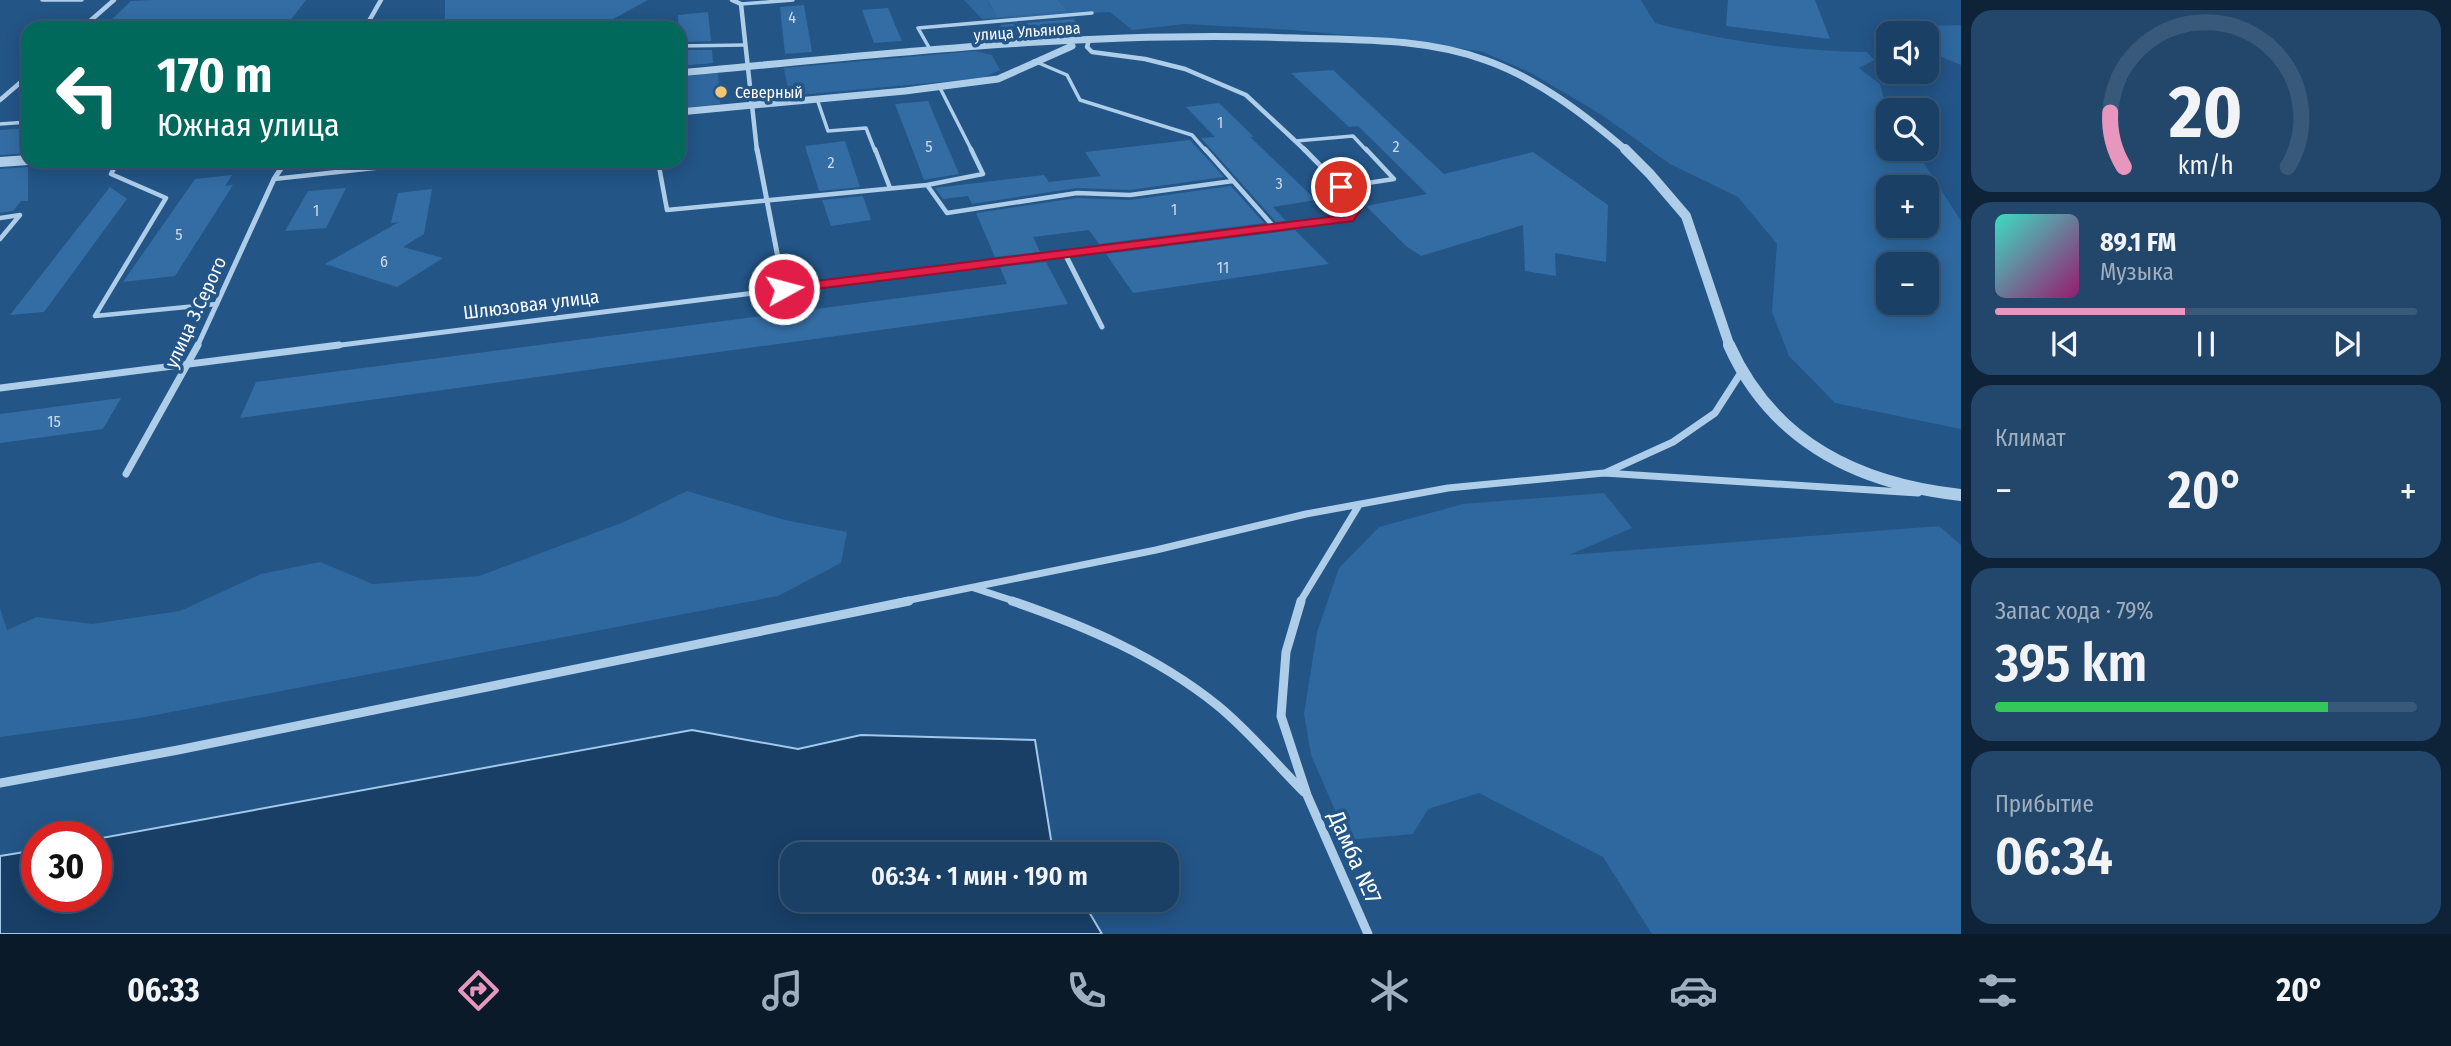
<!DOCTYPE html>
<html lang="ru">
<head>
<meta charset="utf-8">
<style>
	body { margin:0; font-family:"Fira Sans Condensed",sans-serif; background:#23476b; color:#f1f3f6; height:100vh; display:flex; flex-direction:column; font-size:26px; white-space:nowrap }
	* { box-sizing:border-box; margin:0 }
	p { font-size:23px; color:#9fafbf }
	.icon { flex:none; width:38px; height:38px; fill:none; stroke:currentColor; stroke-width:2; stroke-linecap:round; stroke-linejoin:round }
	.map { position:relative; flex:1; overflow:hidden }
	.sheet { display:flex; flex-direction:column; gap:10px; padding:10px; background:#0e2338; width:490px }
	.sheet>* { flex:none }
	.top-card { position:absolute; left:21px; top:21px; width:665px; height:147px; border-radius:21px; box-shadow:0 4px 18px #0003,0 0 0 2px #385979; background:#00695c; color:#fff; overflow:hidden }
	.controls { position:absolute; left:1876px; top:21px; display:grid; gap:14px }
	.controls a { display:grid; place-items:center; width:63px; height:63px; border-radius:14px; background:#1a4065; box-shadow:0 4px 18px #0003,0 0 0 2px #385979; font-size:35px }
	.speed { position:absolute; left:21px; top:821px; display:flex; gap:14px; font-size:35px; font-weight:700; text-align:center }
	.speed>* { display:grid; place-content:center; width:91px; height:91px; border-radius:50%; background:#1a4065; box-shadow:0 4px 18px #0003,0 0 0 2px #385979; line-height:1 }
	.speed .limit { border:10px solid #d22; background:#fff; color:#111 }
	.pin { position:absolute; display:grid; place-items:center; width:60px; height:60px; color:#fff; margin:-30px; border:4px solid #fff; border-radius:50%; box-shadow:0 2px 7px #0007 }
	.me { position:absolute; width:77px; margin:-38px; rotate:83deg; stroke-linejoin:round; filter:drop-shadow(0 0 5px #0008) }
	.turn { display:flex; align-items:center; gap:24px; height:147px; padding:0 21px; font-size:32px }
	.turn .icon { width:91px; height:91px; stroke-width:2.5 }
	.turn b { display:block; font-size:49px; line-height:60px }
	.big { font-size:52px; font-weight:600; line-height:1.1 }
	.sheet .card { flex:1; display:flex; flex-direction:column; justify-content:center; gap:10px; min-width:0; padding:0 24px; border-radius:21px; background:#23476b }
	.sheet .dial { align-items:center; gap:0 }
	.dial svg { height:182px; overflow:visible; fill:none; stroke:#385979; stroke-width:7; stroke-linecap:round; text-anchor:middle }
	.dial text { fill:#f1f3f6; stroke:none }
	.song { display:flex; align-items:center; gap:21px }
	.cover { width:84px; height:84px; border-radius:10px; background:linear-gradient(135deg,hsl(170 70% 55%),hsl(320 70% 35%)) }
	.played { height:7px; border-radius:4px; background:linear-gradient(90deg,#e797bd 45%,#385979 45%) }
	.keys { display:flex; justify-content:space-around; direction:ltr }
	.heat { display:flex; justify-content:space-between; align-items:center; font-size:38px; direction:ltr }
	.charge { height:10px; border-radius:5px; background:linear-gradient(90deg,#34c759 79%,#385979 0) }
	.trip { position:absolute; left:780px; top:842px; width:399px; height:70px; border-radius:21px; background:#1a4065; box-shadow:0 4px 18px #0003,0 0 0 2px #385979; font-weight:600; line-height:70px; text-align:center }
	.menu { display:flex; height:112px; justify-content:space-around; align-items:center; background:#0a1a28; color:#9fafbf }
	.menu .icon { width:49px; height:49px }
	.menu .selected { color:#e797bd }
	.menu b { font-size:32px; color:#f1f3f6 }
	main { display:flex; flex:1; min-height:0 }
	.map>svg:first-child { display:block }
</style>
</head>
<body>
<main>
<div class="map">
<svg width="1961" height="934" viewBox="0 0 1961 934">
	<rect width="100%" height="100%" fill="#235587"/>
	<!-- green -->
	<path fill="#2e689f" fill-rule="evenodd" d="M964,0h28l-4,1 8,14 14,-15 56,10 -8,-10h583l14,23c70,18 139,28 212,29l7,8 -15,8 21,16 8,30v35h27l46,72v208l-126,-26 -46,-47 -17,-44 5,-68 -39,-47 -68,-33 -68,-49 -71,-42 -48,-21 -61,-10 -129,-12 -108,-6 -53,6 -22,-18 -128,7zM1888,187h39v39h-39zM1888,264h39v39h-39z
		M1961,25v40l-34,-14v-18h-17l-10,-6z
		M975,51l17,4 8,15 -17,8 -194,18 -5,-28z
		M718,73l2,31 -41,4v-31z
		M687,491l98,29 62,12 -6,31 -63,33 -638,122 -140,19v-129l7,22 30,-13 55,7 88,-13 81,-37 59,-12 53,22 106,-8 145,-54z
		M1604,493l28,35 -63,27 370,-29 22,19v389h-309l-49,-77 -124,-64 -51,16 -15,25 -65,6 -37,-85 -7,-41 13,-82 22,-64 40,-41 84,-23z"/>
	<!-- water -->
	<path fill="#193f67" stroke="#a2c8ea" stroke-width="2" d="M692,730l106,19 63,-14 174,5 17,106 5,8h-264v46h289l20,34h-1102v-78l37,-6v46h59v-57z"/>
	<!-- building -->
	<path fill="#346da4" d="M152,0h154l-20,26 -183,2 28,-27z
		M445,0h203l-46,25 -40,3h-117z
		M988,0h70l9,11 -70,6z
		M1728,0h87l15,39 -104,-13z
		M804,5l8,47 -27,2 -5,-47z
		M888,8l14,33 -28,2 -12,-33z
		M708,12l3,29 -32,1 -1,-27z
		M1074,19l9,11 -76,7 -6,-12z
		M679,50h33l1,13 -34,3z
		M1333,70l111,104 89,-22 75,53 -2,57 -51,-9 1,23 -31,-5 -2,-46 -102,31 -15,-10 -40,-40 61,-12 -69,-68 -9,1 -58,-54z
		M928,101l31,73 -35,6 -29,-76z
		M1219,103l35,34h-4l66,63 -43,7 13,14 -10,1 -75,-84 14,-1 -29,-30z
		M28,128v25l-28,2v-25z
		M1190,140l34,37 -94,13 -53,-2 -105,16 -4,-8 -25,3 -8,-11 109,-13 5,7 52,-6 -16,-24z
		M845,141l15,46 -41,4 -14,-45z
		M28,167v34h-7l-8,10 -13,2v-44z
		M232,175l-7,11 8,-1 -58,91 -52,6 72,-103z
		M1231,186l33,37 -165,21 -10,-14 -56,7 7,15 -45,5 -19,-44 101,-15 53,2z
		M110,187l17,12 -83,113 -34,3z
		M346,188l-20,40 -41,3 23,-40z
		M432,189l-8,45 -21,13 40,11 -46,29 -72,-23 74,-42 -8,1 7,-30z
		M863,196l8,24 -40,6 -9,-26z
		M1295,230l34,34 -196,29 -27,-39z
		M1046,262l22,42 -828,114 16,-36 751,-98 -7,-17z
		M121,398l-18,31 -103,14v-29z"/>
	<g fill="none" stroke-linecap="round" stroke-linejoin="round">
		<!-- service-far1 -->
		<path stroke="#aecde9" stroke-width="3.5" d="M42,0h40
			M741,4l52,-4
			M679,46l66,-1
			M931,51l-13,-23 174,-15
			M1034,61l33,14 13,25 112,35 14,16
			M939,86l33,65
			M817,99l11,32 38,-3 9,23
			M0,124l28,-2
			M1296,141l57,-5 14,15"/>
		<!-- service -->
		<path stroke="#aecde9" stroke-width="4.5" d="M875,149l15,39
			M1205,149l69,78
			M118,161l-7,13 55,24 -71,118 122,-12
			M658,161l9,49 260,-25 20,28 130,-20 53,2 103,-14
			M274,179l164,-18
			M927,185l56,-11 -12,-25
			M1341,187l53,-8 -28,-30
			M0,218l20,-3 -20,24"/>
		<!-- minor-far3 -->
		<path stroke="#aecde9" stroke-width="4.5" d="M732,0l9,4 16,147
			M82,28l32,-28
			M365,28l16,-28
			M1089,40l-2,7 5,5 53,7 40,10 61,26 60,56
			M0,100l28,-24"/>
		<!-- minor-far2 -->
		<path stroke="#aecde9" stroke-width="5" d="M757,149l27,140
			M1065,254l37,73
			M197,347l77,-168 12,-18
			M325,347l1024,-129 10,-13 -55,-56"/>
		<!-- minor-far1 -->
		<path stroke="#aecde9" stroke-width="7" d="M0,388l339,-43
			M1605,473l68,-31 42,-29 27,-42
			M126,474l72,-129
			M974,588l43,14
			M900,602l256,-52 150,-36 142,-26 156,-15 314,20
			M1300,602l59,-97"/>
		<!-- minor -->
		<path stroke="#aecde9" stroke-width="9" d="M1012,601c73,25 144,55 205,104 32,26 58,58 87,87
			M1301,601l-15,51 -5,64 26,79 61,139
			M0,783l178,-33 731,-149"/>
		<!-- tertiary-far2 -->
		<path stroke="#aecde9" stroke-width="7" d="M679,73c205,-19 411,-43 618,-35 62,2 128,0 188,22 52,18 100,55 142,91
			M679,112l226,-21 93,-12 74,-33"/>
		<!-- tertiary-far1 -->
		<path stroke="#aecde9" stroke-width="10" d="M1625,149l25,25 36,42 44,131
			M0,162l28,-2"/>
		<!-- tertiary -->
		<path stroke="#aecde9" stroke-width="12" d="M1729,345c44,98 130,139 232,150"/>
	</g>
	<!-- route -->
	<path fill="#e11d48" stroke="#92132f" stroke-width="2" d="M1337,185h8l19,20 -11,16 -569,72 -6,-4 6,-4 561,-70 7,-10 -15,-15z"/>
	<!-- markers -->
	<circle fill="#f4c672" stroke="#235587" stroke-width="2.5" cx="721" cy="92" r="7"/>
	<g text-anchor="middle" stroke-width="7" stroke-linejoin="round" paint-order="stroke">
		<!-- number labels -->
		<g font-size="16" fill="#ccdae8">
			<text x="792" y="23">4</text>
			<text x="1220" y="128">1</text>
			<text x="929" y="152">5</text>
			<text x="1396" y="152">2</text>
			<text x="831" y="168">2</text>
			<text x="1279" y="189">3</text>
			<text x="1174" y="215">1</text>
			<text x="316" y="216">1</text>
			<text x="179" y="240">5</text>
			<text x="384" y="267">6</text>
			<text x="1223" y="273">11</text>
			<text x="54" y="427">15</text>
		</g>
		<!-- far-street labels -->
		<g font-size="16" fill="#fff" stroke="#235587">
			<text transform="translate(1027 31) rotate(-4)" y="6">улица Ульянова</text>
		</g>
		<!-- far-poi labels -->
		<g font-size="16" fill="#fff" stroke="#235587" text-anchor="start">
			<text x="735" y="98">Северный</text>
		</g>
		<!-- street labels -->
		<g font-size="19" fill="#fff" stroke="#235587">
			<text transform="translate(531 304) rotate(-7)" y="7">Шлюзовая улица</text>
			<text transform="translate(195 312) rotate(-65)" y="7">улица З.Серого</text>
		</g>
		<!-- near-street labels -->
		<g font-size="23" fill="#fff" stroke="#235587">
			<text transform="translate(1355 857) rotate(66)" y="8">Дамба №7</text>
		</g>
	</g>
</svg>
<div class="controls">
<a><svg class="icon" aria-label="sound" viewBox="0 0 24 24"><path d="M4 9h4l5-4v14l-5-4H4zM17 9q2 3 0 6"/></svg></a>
<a><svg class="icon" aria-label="search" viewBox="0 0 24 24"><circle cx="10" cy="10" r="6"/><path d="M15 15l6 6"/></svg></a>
<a>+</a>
<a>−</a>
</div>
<div class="speed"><div class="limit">30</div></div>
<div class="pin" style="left:1341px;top:187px;background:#d93025"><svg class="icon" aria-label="arrive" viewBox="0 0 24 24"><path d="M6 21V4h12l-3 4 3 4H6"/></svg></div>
<svg class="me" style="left:784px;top:289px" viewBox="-20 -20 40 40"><circle r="17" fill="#e11d48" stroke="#fff" stroke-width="3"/><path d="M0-11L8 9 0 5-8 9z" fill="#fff"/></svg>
<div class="trip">06:34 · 1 мин · 190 m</div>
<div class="top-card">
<div class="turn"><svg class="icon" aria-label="left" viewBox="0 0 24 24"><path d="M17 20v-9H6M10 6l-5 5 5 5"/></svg><div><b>170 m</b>Южная улица</div></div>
</div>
</div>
<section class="sheet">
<div class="card dial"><svg viewBox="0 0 100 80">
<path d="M14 69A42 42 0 1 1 86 69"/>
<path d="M14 69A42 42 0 0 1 8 45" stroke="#e797bd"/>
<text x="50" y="56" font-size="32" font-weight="700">20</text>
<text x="50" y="72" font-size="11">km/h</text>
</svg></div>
<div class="card">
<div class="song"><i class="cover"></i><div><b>89.1 FM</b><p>Музыка</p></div></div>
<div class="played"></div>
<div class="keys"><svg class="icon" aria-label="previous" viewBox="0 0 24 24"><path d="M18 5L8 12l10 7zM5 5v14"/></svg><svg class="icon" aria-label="pause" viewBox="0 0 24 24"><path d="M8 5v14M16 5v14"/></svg><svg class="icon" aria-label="next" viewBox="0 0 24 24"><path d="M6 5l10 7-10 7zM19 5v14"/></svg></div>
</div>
<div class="card"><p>Климат</p>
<div class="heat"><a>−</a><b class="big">20°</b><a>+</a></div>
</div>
<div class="card"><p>Запас хода · 79%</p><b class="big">395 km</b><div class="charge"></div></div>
<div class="card"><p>Прибытие</p><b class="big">06:34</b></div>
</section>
</main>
<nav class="menu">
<b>06:33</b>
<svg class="icon selected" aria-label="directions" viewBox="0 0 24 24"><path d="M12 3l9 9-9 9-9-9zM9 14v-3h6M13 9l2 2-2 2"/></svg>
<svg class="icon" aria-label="music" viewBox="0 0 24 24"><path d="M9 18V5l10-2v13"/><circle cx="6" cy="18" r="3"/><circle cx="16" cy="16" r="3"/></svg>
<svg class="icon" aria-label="phone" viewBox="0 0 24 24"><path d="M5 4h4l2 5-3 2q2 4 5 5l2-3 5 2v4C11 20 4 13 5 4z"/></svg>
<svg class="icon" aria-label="climate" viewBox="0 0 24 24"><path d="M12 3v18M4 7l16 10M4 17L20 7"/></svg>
<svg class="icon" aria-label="car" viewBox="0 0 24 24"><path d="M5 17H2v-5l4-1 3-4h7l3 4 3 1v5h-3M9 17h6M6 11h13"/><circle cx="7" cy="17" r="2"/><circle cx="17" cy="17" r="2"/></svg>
<svg class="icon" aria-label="filters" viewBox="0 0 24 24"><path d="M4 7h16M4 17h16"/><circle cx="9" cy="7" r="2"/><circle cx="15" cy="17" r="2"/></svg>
<b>20°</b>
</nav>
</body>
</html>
